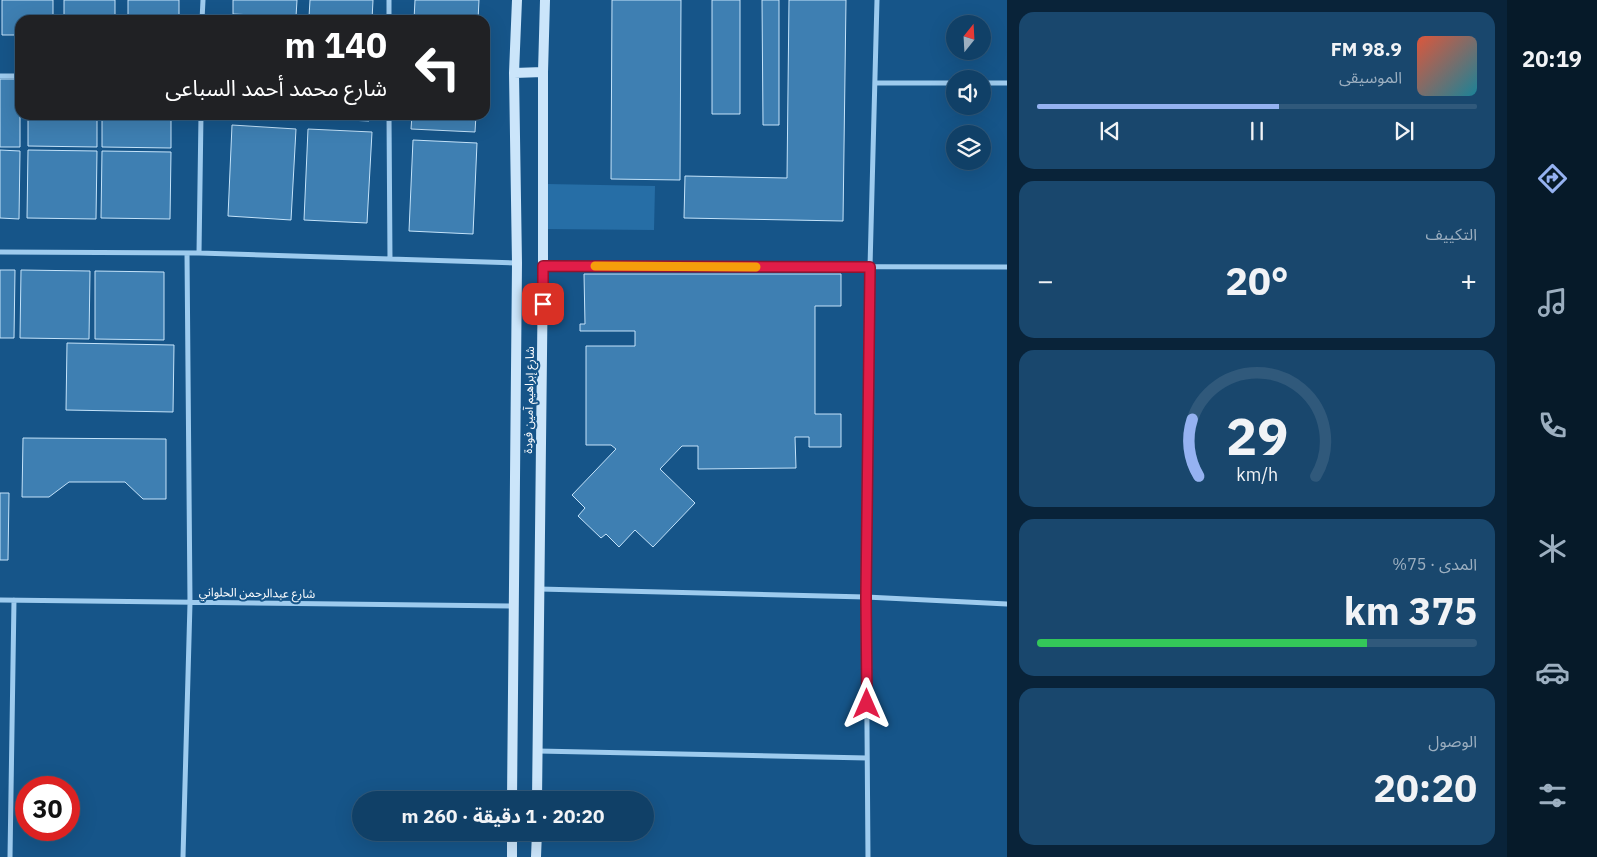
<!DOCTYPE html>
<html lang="ar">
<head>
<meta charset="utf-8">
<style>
	body { margin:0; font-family:"IBM Plex Sans","Noto Sans Arabic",sans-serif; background:#19476d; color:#f1f3f6; direction:rtl; height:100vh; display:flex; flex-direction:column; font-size:19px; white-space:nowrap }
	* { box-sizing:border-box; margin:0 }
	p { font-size:16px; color:#9cafc0 }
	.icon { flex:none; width:28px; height:28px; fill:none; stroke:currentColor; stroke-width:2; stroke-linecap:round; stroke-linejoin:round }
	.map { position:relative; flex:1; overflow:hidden; direction:ltr }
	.sheet { display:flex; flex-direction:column; gap:12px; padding:12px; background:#092339; width:500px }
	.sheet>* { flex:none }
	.hud { position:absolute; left:15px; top:15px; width:475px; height:105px; border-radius:15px; box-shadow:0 5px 20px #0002,0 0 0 1px #30597b; direction:rtl; background:#202124; color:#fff; overflow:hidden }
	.needle { width:32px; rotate:18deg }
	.tools { position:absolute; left:946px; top:15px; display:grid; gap:10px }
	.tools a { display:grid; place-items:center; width:45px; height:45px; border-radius:50%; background:#104067; box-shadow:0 5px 20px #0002,0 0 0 1px #30597b; font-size:25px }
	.speed { position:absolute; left:15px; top:776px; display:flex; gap:10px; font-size:25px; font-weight:700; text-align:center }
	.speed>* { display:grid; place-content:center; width:65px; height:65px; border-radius:50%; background:#104067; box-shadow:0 5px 20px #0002,0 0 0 1px #30597b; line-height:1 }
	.speed .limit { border:8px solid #d22; background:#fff; color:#111 }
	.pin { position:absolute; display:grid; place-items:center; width:42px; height:42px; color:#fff; margin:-21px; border-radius:10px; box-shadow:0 2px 8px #0006 }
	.me { position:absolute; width:55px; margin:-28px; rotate:0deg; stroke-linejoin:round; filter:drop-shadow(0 0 4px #0008) }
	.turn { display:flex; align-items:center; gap:18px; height:105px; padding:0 20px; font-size:22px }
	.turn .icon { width:65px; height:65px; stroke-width:2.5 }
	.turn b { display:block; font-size:35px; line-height:42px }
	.big { font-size:38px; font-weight:700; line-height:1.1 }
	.sheet .widget { flex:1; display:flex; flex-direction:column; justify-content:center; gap:8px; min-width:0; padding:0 18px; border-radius:15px; background:#19476d }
	.sheet .dial { align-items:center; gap:0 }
	.dial svg { height:130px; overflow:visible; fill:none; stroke:#30597b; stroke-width:7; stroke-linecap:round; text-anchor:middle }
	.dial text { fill:#f1f3f6; stroke:none }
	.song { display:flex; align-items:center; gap:15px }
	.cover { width:60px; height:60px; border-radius:8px; background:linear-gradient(135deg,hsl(10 70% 55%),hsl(190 70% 35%)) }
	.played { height:5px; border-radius:2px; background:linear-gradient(90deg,#95b2f1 55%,#30597b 55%) }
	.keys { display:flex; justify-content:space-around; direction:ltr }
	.heat { display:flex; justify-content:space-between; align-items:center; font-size:28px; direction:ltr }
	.charge { height:8px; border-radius:4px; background:linear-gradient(90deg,#34c759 75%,#30597b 0) }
	.trip { position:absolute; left:352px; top:791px; width:302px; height:50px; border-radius:25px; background:#104067; box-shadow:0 5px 20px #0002,0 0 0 1px #30597b; font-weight:700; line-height:50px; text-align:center; direction:rtl }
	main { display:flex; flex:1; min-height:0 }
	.tab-bar { display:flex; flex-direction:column; width:90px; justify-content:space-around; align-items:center; background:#061a29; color:#9cafc0 }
	.tab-bar .icon { width:35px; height:35px }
	.tab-bar .selected { color:#95b2f1 }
	.tab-bar b { font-size:22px; color:#f1f3f6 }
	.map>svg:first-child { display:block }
</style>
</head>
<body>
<main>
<nav class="tab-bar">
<b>20:19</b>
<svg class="icon selected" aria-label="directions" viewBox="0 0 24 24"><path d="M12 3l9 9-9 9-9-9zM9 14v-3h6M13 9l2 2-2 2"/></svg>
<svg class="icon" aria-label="music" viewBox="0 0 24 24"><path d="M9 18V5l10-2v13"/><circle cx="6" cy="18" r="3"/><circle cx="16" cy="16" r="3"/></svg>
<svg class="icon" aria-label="phone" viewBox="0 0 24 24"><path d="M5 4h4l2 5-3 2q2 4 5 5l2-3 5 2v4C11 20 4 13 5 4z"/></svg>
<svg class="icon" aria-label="climate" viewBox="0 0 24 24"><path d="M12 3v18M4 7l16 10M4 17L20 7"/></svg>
<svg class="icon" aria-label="car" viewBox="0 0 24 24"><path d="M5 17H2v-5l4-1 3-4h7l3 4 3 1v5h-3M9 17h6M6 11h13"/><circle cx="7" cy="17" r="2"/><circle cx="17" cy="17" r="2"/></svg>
<svg class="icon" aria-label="filters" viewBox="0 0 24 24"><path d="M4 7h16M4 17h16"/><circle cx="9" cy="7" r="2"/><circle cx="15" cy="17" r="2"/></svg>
</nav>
<section class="sheet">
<div class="widget">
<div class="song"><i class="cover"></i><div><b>98.9 FM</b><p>الموسيقى</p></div></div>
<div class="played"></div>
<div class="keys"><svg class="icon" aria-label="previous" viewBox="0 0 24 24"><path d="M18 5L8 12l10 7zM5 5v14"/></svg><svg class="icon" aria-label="pause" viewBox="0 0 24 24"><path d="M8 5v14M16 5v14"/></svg><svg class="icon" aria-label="next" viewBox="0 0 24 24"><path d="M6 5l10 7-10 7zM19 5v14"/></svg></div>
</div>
<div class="widget"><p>التكييف</p>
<div class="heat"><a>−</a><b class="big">20°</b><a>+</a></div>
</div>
<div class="widget dial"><svg viewBox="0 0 100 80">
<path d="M14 69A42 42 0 1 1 86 69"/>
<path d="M14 69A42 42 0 0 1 10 34" stroke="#95b2f1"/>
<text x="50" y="56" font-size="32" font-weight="700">29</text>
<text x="50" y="72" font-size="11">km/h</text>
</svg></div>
<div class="widget"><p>المدى · 75%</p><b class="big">375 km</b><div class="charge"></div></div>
<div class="widget"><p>الوصول</p><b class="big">20:20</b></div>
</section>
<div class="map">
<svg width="1007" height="857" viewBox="0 0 1007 857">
	<rect width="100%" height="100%" fill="#165589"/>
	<!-- green -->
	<path fill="#266ea6" d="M547,184l108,2 -1,44 -108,-1z"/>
	<!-- building -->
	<path fill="#3e7fb2" stroke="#c4e3fa" d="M2,0h51v20h-33v15h-18z
		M64,0h51v20h-51z
		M128,0h51v20h-51z
		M233,0h64l-1,17 -63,-3z
		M310,0h63l-1,20 -63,-3z
		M415,0h64l-1,20h-64z
		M612,0h69l-1,180 -69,-1z
		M712,0h28v114h-28z
		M762,0h17v125h-16z
		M789,0h57l-3,221 -159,-3 1,-42 102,2z
		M0,79h20v68h-20z
		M28,115h69v32l-69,-1z
		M102,115h69v33l-69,-1z
		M306,115h64l-1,6 -63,-3z
		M412,115h64l-1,17 -64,-3z
		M232,125l64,4 -5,91 -63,-4z
		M308,129l64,3 -5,91 -63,-3z
		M413,140l64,3 -4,91 -64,-3z
		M0,150l20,1 -1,68 -19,-1z
		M28,150l69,1 -1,68 -69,-1z
		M102,151l69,1 -1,67 -69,-1z
		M0,270h15l-1,68h-14z
		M21,270l69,1 -1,68 -69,-1z
		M95,271l69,1v68l-69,-1z
		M584,274h257v32h-26v108h26v33h-32v-10h-14l1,31 -98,1v-23h-16l-22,23 35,34 -42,44 -18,-17 -16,17 -13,-13 -5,4 -23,-22 7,-8 -13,-13 44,-46 -5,-4h-25v-99h49v-15h-55v-7h5z
		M67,343l107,2 -1,67 -107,-2z
		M23,438l143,1v60h-23l-18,-17h-56l-20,15h-27z
		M0,493h9l-1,67h-8z"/>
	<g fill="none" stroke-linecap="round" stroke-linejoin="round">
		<!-- street -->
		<path stroke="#9ecbee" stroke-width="5" d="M389,0v20
			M202,20l1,-20
			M0,76h20
			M875,83h80
			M982,83h25
			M389,115l1,144
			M0,252l199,1 318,10
			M199,253l2,-138
			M543,266l464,1
			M539,589l327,8 141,7
			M0,600l514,6
			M538,751l329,7
			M10,857l4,-257
			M183,857l7,-254 -3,-350
			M868,857l-2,-260 4,-330 7,-267"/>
		<!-- secondary -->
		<path stroke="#cbe5fa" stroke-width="10" d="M514,73l29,-1
			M512,800l5,-537 -3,-190 3,-73
			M537,800l6,-534v-194l2,-72
			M512,857v-25
			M536,857l1,-25"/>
	</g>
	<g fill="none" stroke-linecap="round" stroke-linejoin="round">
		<defs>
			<path id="route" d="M543,304v-38l327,1 -4,330 1,107"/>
		</defs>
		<!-- route casing -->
		<use href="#route" stroke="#92132f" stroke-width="12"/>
		<!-- route -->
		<use href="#route" stroke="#e11d48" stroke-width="9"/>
		<!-- slow -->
		<path stroke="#f59e0b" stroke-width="9" d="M595,266l161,1"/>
	</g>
	<g text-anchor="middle" stroke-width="4" stroke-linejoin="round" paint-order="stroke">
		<!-- street labels -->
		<g font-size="12" fill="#fff" stroke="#165589">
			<text transform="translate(529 400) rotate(-89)" y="4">شارع إبراهيم آمين فودة</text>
			<text transform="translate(257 593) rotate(1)" y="4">شارع عبدالرحمن الحلواني</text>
		</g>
	</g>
</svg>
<div class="tools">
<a><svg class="needle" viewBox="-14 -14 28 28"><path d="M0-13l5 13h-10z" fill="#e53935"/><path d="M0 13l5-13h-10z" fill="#9cafc0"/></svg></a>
<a><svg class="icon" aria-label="sound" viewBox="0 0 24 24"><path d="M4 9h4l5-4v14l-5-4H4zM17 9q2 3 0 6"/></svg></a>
<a><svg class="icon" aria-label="layers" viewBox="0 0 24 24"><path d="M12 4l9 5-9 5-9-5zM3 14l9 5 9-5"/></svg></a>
</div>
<div class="speed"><div class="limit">30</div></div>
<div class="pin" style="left:543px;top:304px;background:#d93025"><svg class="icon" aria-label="arrive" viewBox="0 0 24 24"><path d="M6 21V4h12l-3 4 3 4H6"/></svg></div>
<svg class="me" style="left:867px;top:704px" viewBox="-20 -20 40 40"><path d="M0-17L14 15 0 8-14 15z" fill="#e11d48" stroke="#fff" stroke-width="4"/></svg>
<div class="trip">20:20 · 1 دقيقة · 260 m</div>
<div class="hud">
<div class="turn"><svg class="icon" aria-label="left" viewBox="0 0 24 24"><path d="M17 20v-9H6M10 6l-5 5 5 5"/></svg><div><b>140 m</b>شارع محمد أحمد السباعى</div></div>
</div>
</div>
</main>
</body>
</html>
